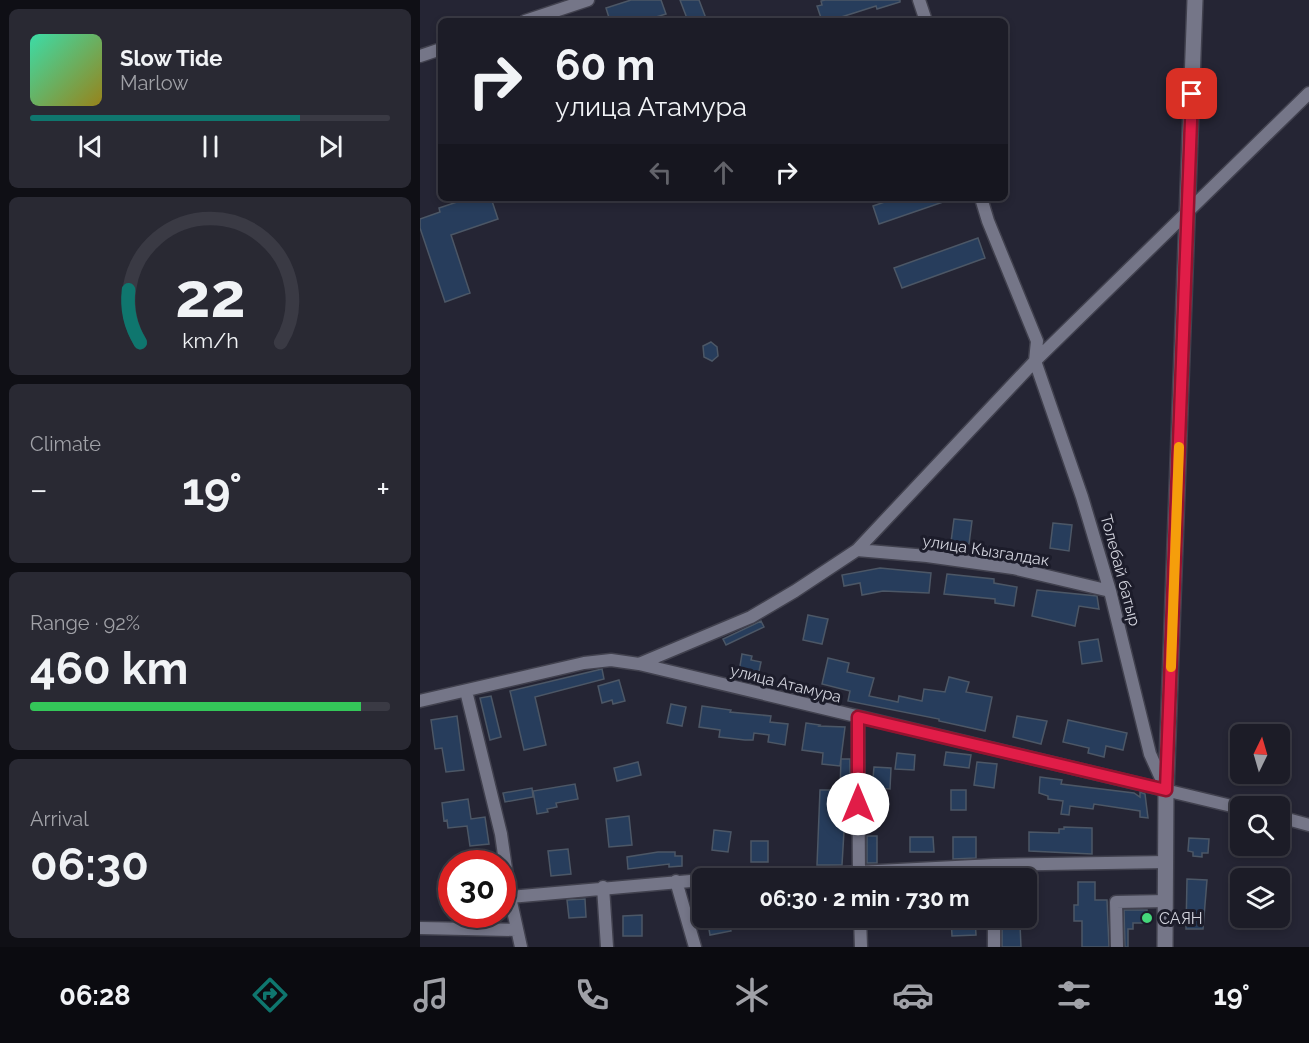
<!DOCTYPE html>
<html lang="en">
<head>
<meta charset="utf-8">
<style>
	body { margin:0; font-family:Raleway,sans-serif; background:#292933; color:#f1f3f6; height:100vh; display:flex; flex-direction:column; font-size:22px; white-space:nowrap }
	* { box-sizing:border-box; margin:0 }
	p { font-size:20px; color:#a0a1a7 }
	.icon { flex:none; width:33px; height:33px; fill:none; stroke:currentColor; stroke-width:2; stroke-linecap:round; stroke-linejoin:round }
	.map { position:relative; flex:1; overflow:hidden }
	.side { display:flex; flex-direction:column; gap:9px; padding:9px; background:#0f0f15; width:420px }
	.side>* { flex:none }
	.banner { position:absolute; left:18px; top:18px; width:570px; height:183px; border-radius:9px; box-shadow:0 3px 9px #0003,0 0 0 2px #3a3a44; background:#1c1c27; color:#f1f3f6; overflow:hidden }
	.needle { width:39px; rotate:5deg }
	.fabs { position:absolute; left:810px; top:724px; display:grid; gap:12px }
	.fabs a { display:grid; place-items:center; width:60px; height:60px; border-radius:9px; background:#1c1c27; box-shadow:0 3px 9px #0003,0 0 0 2px #3a3a44; font-size:30px }
	.speed { position:absolute; left:18px; top:850px; display:flex; gap:12px; font-size:30px; font-weight:700; text-align:center }
	.speed>* { display:grid; place-content:center; width:78px; height:78px; border-radius:50%; background:#1c1c27; box-shadow:0 3px 9px #0003,0 0 0 2px #3a3a44; line-height:1 }
	.speed .limit { border:9px solid #d22; background:#fff; color:#111 }
	.pin { position:absolute; display:grid; place-items:center; width:51px; height:51px; color:#fff; margin:-26px; border-radius:12px; box-shadow:0 3px 9px #0006 }
	.me { position:absolute; width:66px; margin:-33px; rotate:0deg; stroke-linejoin:round; filter:drop-shadow(0 0 4px #0008) }
	.turn { display:flex; align-items:center; gap:21px; height:126px; padding:0 18px; font-size:27px }
	.turn .icon { width:78px; height:78px; stroke-width:2.5 }
	.turn b { display:block; font-size:42px; line-height:51px }
	.lanes { display:flex; align-items:center; height:57px; padding:0 18px; background:#0003; justify-content:center; gap:30px; direction:ltr }
	.lanes .off { opacity:.35 }
	.big { font-size:45px; font-weight:700; line-height:1.1 }
	.side .tile { flex:1; display:flex; flex-direction:column; justify-content:center; gap:9px; min-width:0; padding:0 21px; border-radius:9px; background:#292933 }
	.side .dial { align-items:center; gap:0 }
	.dial svg { height:156px; overflow:visible; fill:none; stroke:#3a3a44; stroke-width:7; stroke-linecap:round; text-anchor:middle }
	.dial text { fill:#f1f3f6; stroke:none }
	.song { display:flex; align-items:center; gap:18px }
	.cover { width:72px; height:72px; border-radius:9px; background:linear-gradient(135deg,hsl(160 70% 55%),hsl(50 70% 35%)) }
	.played { height:6px; border-radius:3px; background:linear-gradient(90deg,#0f766e 75%,#3a3a44 75%) }
	.keys { display:flex; justify-content:space-around; direction:ltr }
	.heat { display:flex; justify-content:space-between; align-items:center; font-size:33px; direction:ltr }
	.charge { height:9px; border-radius:4px; background:linear-gradient(90deg,#34c759 92%,#3a3a44 0) }
	.trip { position:absolute; left:272px; top:868px; width:345px; height:60px; border-radius:9px; background:#1c1c27; box-shadow:0 3px 9px #0003,0 0 0 2px #3a3a44; font-weight:700; line-height:60px; text-align:center }
	.tab-bar { display:flex; height:96px; justify-content:space-around; align-items:center; background:#0b0b10; color:#a0a1a7 }
	.tab-bar .icon { width:42px; height:42px }
	.tab-bar .on { color:#0f766e }
	.tab-bar b { font-size:27px; color:#f1f3f6 }
	main { display:flex; flex:1; min-height:0 }
	.map>svg:first-child { display:block }
</style>
</head>
<body>
<main>
<section class="side">
<div class="tile">
<div class="song"><i class="cover"></i><div><b>Slow Tide</b><p>Marlow</p></div></div>
<div class="played"></div>
<div class="keys"><svg class="icon" aria-label="previous" viewBox="0 0 24 24"><path d="M18 5L8 12l10 7zM5 5v14"/></svg><svg class="icon" aria-label="pause" viewBox="0 0 24 24"><path d="M8 5v14M16 5v14"/></svg><svg class="icon" aria-label="next" viewBox="0 0 24 24"><path d="M6 5l10 7-10 7zM19 5v14"/></svg></div>
</div>
<div class="tile dial"><svg viewBox="0 0 100 80">
<path d="M14 69A42 42 0 1 1 86 69"/>
<path d="M14 69A42 42 0 0 1 8 42" stroke="#0f766e"/>
<text x="50" y="56" font-size="32" font-weight="700">22</text>
<text x="50" y="72" font-size="11">km/h</text>
</svg></div>
<div class="tile"><p>Climate</p>
<div class="heat"><a>−</a><b class="big">19°</b><a>+</a></div>
</div>
<div class="tile"><p>Range · 92%</p><b class="big">460 km</b><div class="charge"></div></div>
<div class="tile"><p>Arrival</p><b class="big">06:30</b></div>
</section>
<div class="map">
<svg width="889" height="947" viewBox="0 0 889 947">
	<rect width="100%" height="100%" fill="#252534"/>
	<!-- building -->
	<path fill="#273d5c" stroke="#4c5766" stroke-width="1.5" d="M211,0h30l5,14 -23,7h-33l-4,-13z
		M260,0h19l8,21h-19z
		M405,0h75v2l-23,7 -1,-3 -22,7 -16,5 1,3h-17l-5,-15 5,-1 -1,-4z
		M49,198l1,4 11,-4h10l7,21 -47,16 19,58 -25,9 -25,-74v-9l20,-7 -1,-4z
		M476,198h56v1l-73,25 -6,-18z
		M558,238l7,20 -83,30 -8,-20z
		M291,342l6,5 1,9 -6,5 -8,-4 -1,-11z
		M534,519l18,2 -3,23 -18,-2z
		M633,523l19,2 -3,26 -19,-3z
		M460,568l51,5 -2,20 -46,-2 -21,4 -2,-12 -16,3 -2,-11z
		M527,574l47,5v4l23,4 -3,19 -19,-3v-4l-51,-5z
		M617,590l60,6 2,13 -20,-3 -4,20 -43,-10z
		M388,615l20,4 -6,25 -19,-4z
		M341,621l3,6 -38,18 -3,-6z
		M678,639l4,22 -20,3 -3,-22z
		M322,654l10,2 -1,4 10,2 -3,14 -19,-4z
		M408,658l21,5 -2,9 27,6 -5,18 29,6 1,-6 23,5 2,-12 21,3 4,-15 20,5 -3,10 26,5 -7,34 -46,-10v-2l-91,-18 2,-10 -28,-7z
		M182,669l2,10 -69,18 11,48 -22,5 -14,-59z
		M199,680l6,21 -12,3 -1,-4 -10,3 -4,-17z
		M71,696l10,41 -11,3 -10,-42z
		M251,704l15,3 -4,19 -15,-3z
		M282,706l29,4 -1,2 41,4 -1,6 18,2 -3,21 -17,-3 1,-7 -15,-2 -1,7h-8l-26,-3 1,-7 -21,-3z
		M37,716l7,54 -18,2 -4,-24 -7,1 -4,-29z
		M597,716l30,5 -6,23 -28,-7z
		M648,720l59,13 -4,17 -17,-4 -2,11 -16,-4 1,-5 -26,-6z
		M386,723l14,2 -1,1 26,1 -5,39 -18,-2 1,-11 -21,-3z
		M526,752l25,3 -2,13 -25,-3z
		M477,753l18,2 -1,15 -19,-1z
		M421,759h9v39l-4,-1 -4,68h-25l3,-75h20z
		M218,762l3,13 -24,6 -3,-13z
		M557,762l20,2 -3,24 -20,-3z
		M454,767l17,1 -1,21 -13,-1v18h-10v-28h6z
		M620,777l22,3 -1,4 73,9 6,4v-5l5,2 3,24 -8,-1v-6l-46,-7 -1,5 -23,-3 -1,9 -8,-1 2,-13 -15,-2v-3l-9,-3z
		M155,784l3,15 -22,4 1,4 -10,2 1,3 -11,2 -4,-23z
		M112,788l1,9 -28,5 -2,-9z
		M531,790h15v20h-15z
		M48,799l3,20 14,-2 4,27 -19,2 -3,-20 -19,2 -1,-8 -3,1 -2,-18z
		M209,816l3,29 -23,2 -3,-28z
		M644,827l28,1v26l-63,-3v-19l30,1v-4h5z
		M294,830l17,2 -3,20 -16,-2z
		M447,836h10v27h-10z
		M490,837h23l1,15h-24z
		M533,837h23v21l-23,1z
		M769,838l20,1 -1,14h-6v4l-9,-1v-4l-5,-1z
		M331,841h17v21h-17z
		M148,849l3,25 -20,2 -3,-25z
		M238,852h17v4h7v10l-13,1v-3l-41,5 -1,-12z
		M767,879l20,1 -4,49h-17z
		M658,882h17v18h12l2,47h-27v-26h-8v-16h4z
		M165,899l1,18 -17,1 -2,-18z
		M704,910h23v13h-14v6h-5v18h-3z
		M222,915v21h-19v-20z
		M287,918h21l3,13 -21,4z
		M531,918h24l1,17 -24,1z
		M582,924h18l1,23h-19z"/>
	<g fill="none" stroke-linecap="round" stroke-linejoin="round">
		<defs>
			<path id="minor" d="M499,0l7,21
				M105,21l63,-21
				M0,56l21,-7
				M561,198l7,23 49,120 -2,20 47,136 28,94 40,163 15,33
				M437,550l70,6 86,12 97,23
				M219,664l601,144
				M46,691l35,143 9,63 11,50
				M0,701l164,-38 27,-3 28,4 112,-47 44,-26 62,-41 178,-189 274,-268
				M438,717l1,162
				M860,817l29,8
				M306,879l268,-14 172,-3
				M574,879v-14
				M256,881l19,66
				M183,887l4,60
				M90,897l192,-17
				M440,918l1,29
				M0,928l96,2
				M574,947v-29
				M697,947l-1,-45 50,-1"/>
			<path id="tertiary" d="M745,947l1,-157 29,-790"/>
		</defs>
		<!-- minor casing -->
		<use href="#minor" stroke="#41414e" stroke-width="15"/>
		<!-- tertiary casing -->
		<use href="#tertiary" stroke="#41414e" stroke-width="18"/>
		<!-- minor -->
		<use href="#minor" stroke="#757688" stroke-width="12"/>
		<!-- tertiary -->
		<use href="#tertiary" stroke="#757688" stroke-width="15"/>
	</g>
	<g fill="none" stroke-linecap="round" stroke-linejoin="round">
		<defs>
			<path id="route" d="M438,804v-87l308,73 26,-696"/>
		</defs>
		<!-- route casing -->
		<use href="#route" stroke="#92132f" stroke-width="15"/>
		<!-- route -->
		<use href="#route" stroke="#e11d48" stroke-width="10"/>
		<!-- slow -->
		<path stroke="#f59e0b" stroke-width="10" d="M751,667l8,-220"/>
	</g>
	<!-- markers -->
	<circle fill="#44d77a" stroke="#1c1c2a" stroke-width="2" cx="727" cy="918" r="6"/>
	<g text-anchor="middle" stroke-width="6" stroke-linejoin="round" paint-order="stroke">
		<!-- street labels -->
		<g font-size="16" fill="#d2d3dd" stroke="#1c1c2a">
			<text transform="translate(566 550) rotate(9)" y="6">улица Кызгалдак</text>
			<text transform="translate(701 570) rotate(75)" y="6">Толебай батыр</text>
			<text transform="translate(366 683) rotate(14)" y="6">улица Атамура</text>
		</g>
		<!-- poi labels -->
		<g font-size="16" fill="#d2d3dd" stroke="#1c1c2a" text-anchor="start">
			<text x="739" y="924">САЯН</text>
		</g>
	</g>
</svg>
<div class="fabs">
<a><svg class="needle" viewBox="-14 -14 28 28"><path d="M0-13l5 13h-10z" fill="#e53935"/><path d="M0 13l5-13h-10z" fill="#a0a1a7"/></svg></a>
<a><svg class="icon" aria-label="search" viewBox="0 0 24 24"><circle cx="10" cy="10" r="6"/><path d="M15 15l6 6"/></svg></a>
<a><svg class="icon" aria-label="layers" viewBox="0 0 24 24"><path d="M12 4l9 5-9 5-9-5zM3 14l9 5 9-5"/></svg></a>
</div>
<div class="speed"><div class="limit">30</div></div>
<div class="pin" style="left:772px;top:94px;background:#d93025"><svg class="icon" aria-label="arrive" viewBox="0 0 24 24"><path d="M6 21V4h12l-3 4 3 4H6"/></svg></div>
<svg class="me" style="left:438px;top:804px" viewBox="-20 -20 40 40"><circle r="19" fill="#fff"/><path d="M0-13L10 11 0 6-10 11z" fill="#e11d48"/></svg>
<div class="trip">06:30 · 2 min · 730 m</div>
<div class="banner">
<div class="turn"><svg class="icon" aria-label="right" viewBox="0 0 24 24"><path d="M7 20v-9h11M14 6l5 5-5 5"/></svg><div><b>60 m</b>улица Атамура</div></div>
<div class="lanes"><svg class="icon off" aria-label="left" viewBox="0 0 24 24"><path d="M17 20v-9H6M10 6l-5 5 5 5"/></svg><svg class="icon off" aria-label="ahead" viewBox="0 0 24 24"><path d="M12 20V5M6 11l6-6 6 6"/></svg><svg class="icon" aria-label="right" viewBox="0 0 24 24"><path d="M7 20v-9h11M14 6l5 5-5 5"/></svg></div>
</div>
</div>
</main>
<nav class="tab-bar">
<b>06:28</b>
<svg class="icon on" aria-label="directions" viewBox="0 0 24 24"><path d="M12 3l9 9-9 9-9-9zM9 14v-3h6M13 9l2 2-2 2"/></svg>
<svg class="icon" aria-label="music" viewBox="0 0 24 24"><path d="M9 18V5l10-2v13"/><circle cx="6" cy="18" r="3"/><circle cx="16" cy="16" r="3"/></svg>
<svg class="icon" aria-label="phone" viewBox="0 0 24 24"><path d="M5 4h4l2 5-3 2q2 4 5 5l2-3 5 2v4C11 20 4 13 5 4z"/></svg>
<svg class="icon" aria-label="climate" viewBox="0 0 24 24"><path d="M12 3v18M4 7l16 10M4 17L20 7"/></svg>
<svg class="icon" aria-label="car" viewBox="0 0 24 24"><path d="M5 17H2v-5l4-1 3-4h7l3 4 3 1v5h-3M9 17h6M6 11h13"/><circle cx="7" cy="17" r="2"/><circle cx="17" cy="17" r="2"/></svg>
<svg class="icon" aria-label="filters" viewBox="0 0 24 24"><path d="M4 7h16M4 17h16"/><circle cx="9" cy="7" r="2"/><circle cx="15" cy="17" r="2"/></svg>
<b>19°</b>
</nav>
</body>
</html>
